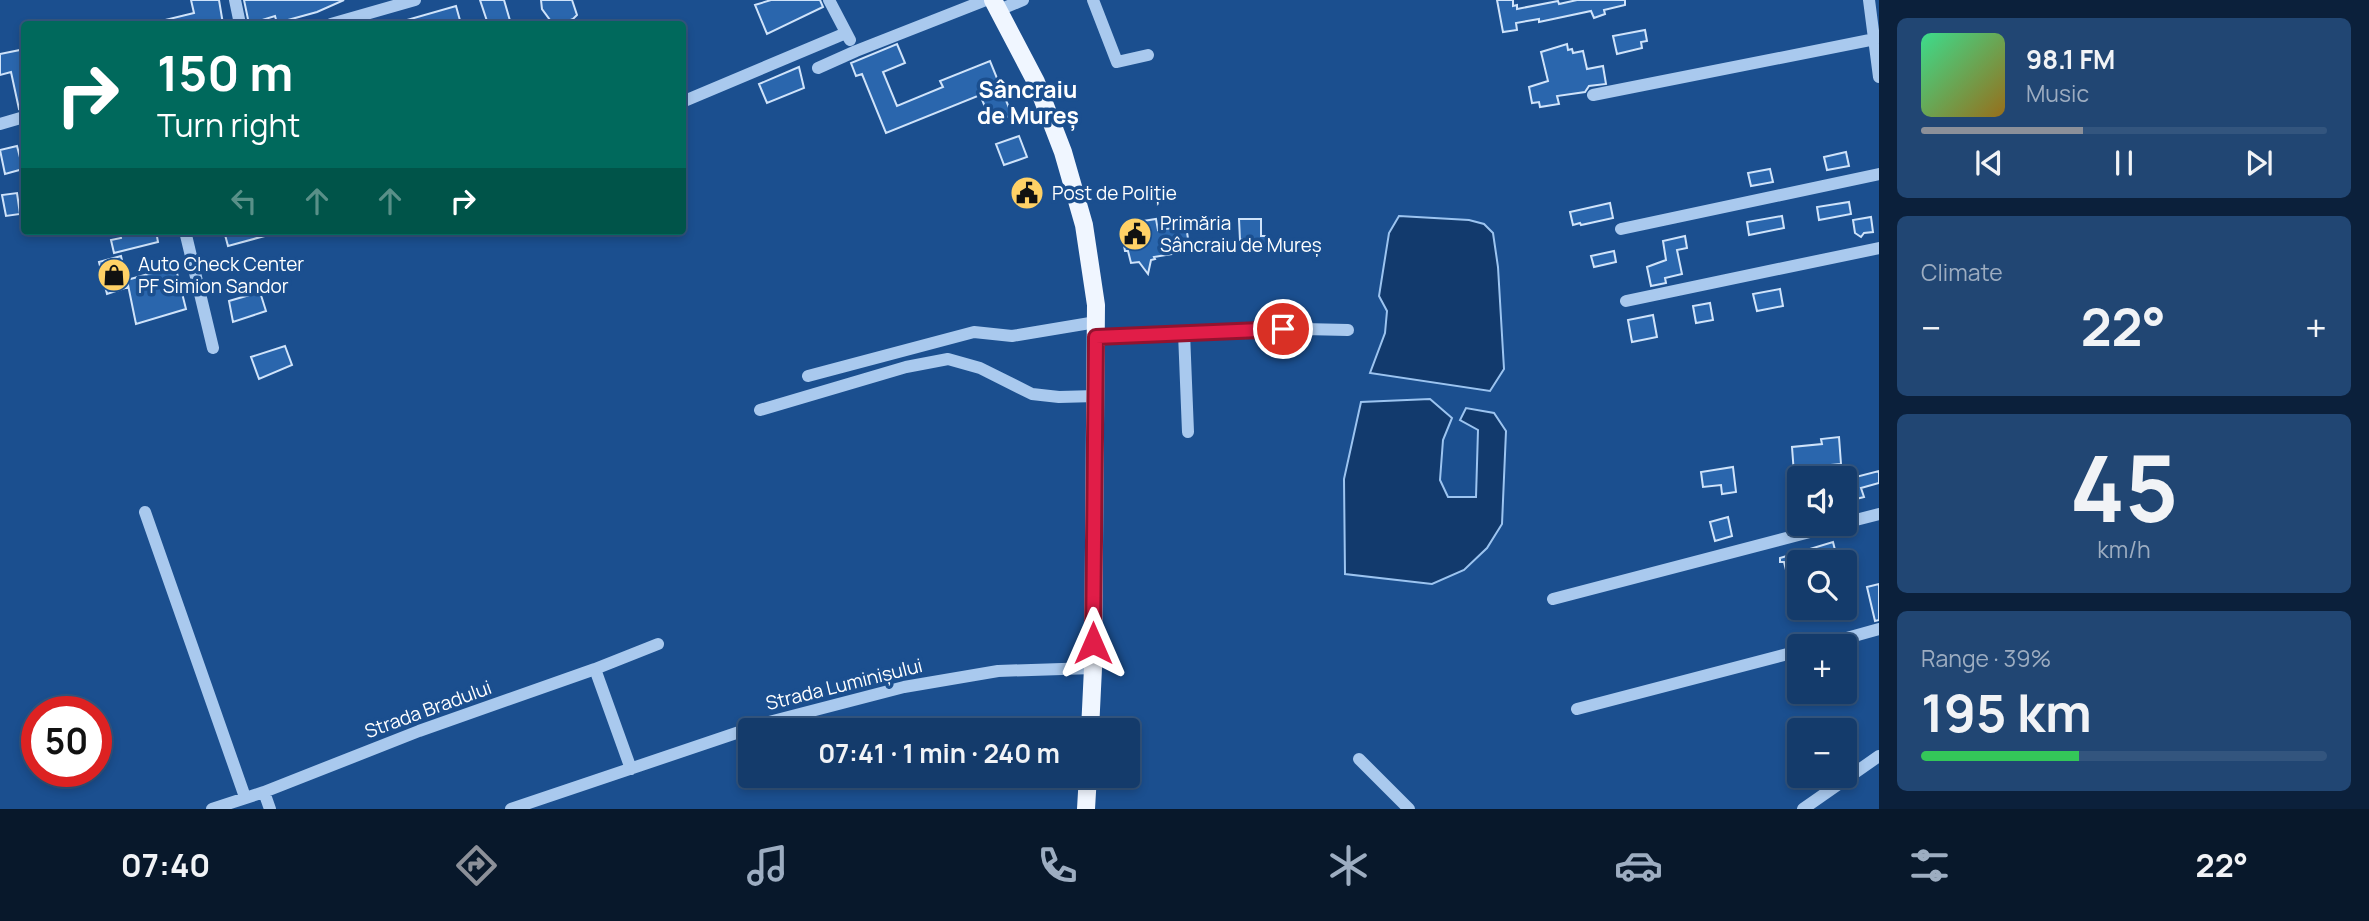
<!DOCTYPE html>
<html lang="en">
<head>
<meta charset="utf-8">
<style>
	body { margin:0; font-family:Manrope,sans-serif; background:#214673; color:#f1f3f6; height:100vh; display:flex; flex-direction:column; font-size:26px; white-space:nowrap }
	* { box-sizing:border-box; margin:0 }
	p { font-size:23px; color:#9dadc1 }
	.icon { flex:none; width:38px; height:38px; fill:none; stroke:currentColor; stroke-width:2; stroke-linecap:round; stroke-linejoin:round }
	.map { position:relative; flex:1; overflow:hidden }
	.details { display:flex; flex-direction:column; gap:18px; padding:18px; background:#0b203b; width:490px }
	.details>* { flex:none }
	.guide { position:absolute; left:21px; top:21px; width:665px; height:214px; border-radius:7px; box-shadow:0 4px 10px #0003,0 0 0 2px #33557e; background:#00695c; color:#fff; overflow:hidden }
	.fabs { position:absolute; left:1787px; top:466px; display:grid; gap:14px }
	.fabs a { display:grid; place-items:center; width:70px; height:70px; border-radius:7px; background:#143b6b; box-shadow:0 4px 10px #0003,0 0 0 2px #33557e; font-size:35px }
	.speed { position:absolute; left:21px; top:696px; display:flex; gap:14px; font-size:35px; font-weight:700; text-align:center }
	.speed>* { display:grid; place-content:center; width:91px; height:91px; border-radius:50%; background:#143b6b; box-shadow:0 4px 10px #0003,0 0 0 2px #33557e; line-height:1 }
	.speed .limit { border:10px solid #d22; background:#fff; color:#111 }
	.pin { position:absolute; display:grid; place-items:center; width:60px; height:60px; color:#fff; margin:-30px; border:4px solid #fff; border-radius:50%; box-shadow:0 2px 7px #0007 }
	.me { position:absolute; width:77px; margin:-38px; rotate:0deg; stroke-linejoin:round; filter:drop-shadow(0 0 5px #0008) }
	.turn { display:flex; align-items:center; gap:24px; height:147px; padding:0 21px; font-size:32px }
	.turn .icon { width:91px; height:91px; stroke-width:2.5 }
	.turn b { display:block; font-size:49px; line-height:60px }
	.lanes { display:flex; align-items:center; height:66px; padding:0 21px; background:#0003; justify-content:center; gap:35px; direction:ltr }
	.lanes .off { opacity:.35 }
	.big { font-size:52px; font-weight:700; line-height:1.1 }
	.details .card { flex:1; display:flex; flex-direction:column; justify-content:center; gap:10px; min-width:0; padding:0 24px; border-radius:10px; background:#214673 }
	.details .dial { align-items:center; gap:0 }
	.dial b { font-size:91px; line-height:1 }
	.song { display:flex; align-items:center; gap:21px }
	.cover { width:84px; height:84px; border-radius:10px; background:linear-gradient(135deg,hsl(150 70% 55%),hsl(40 70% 35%)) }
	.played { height:7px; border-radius:4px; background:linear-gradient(90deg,#8c9099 40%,#33557e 40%) }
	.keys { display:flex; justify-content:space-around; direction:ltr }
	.heat { display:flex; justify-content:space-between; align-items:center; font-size:38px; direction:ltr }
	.charge { height:10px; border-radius:5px; background:linear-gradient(90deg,#34c759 39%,#33557e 0) }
	.trip { position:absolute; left:738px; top:718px; width:402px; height:70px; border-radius:7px; background:#143b6b; box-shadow:0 4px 10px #0003,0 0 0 2px #33557e; font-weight:700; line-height:70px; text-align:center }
	.dock { display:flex; height:112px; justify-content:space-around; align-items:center; background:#08182b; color:#9dadc1 }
	.dock .icon { width:49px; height:49px }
	.dock .active { color:#8c9099 }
	.dock b { font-size:32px; color:#f1f3f6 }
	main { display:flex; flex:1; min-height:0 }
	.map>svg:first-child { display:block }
</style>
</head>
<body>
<main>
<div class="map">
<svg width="1879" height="809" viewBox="0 0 1879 809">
	<rect width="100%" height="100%" fill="#1b4f8f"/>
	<!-- water -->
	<path fill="#123a6d" stroke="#9cc4f0" stroke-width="2" d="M1399,216l70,4 15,4 9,9 5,34 6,102 -14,22 -120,-18 15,-40 2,-22 -8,-15 10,-63z
		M1430,399l22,19 -9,22 -3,40 8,17h28l2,-67 -18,-10 6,-12 28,5 12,18 -4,93 -15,24 -23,22 -32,14 -87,-10 -1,-95 17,-77z"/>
	<!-- building -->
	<path fill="#2a66ad" stroke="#cfe3fa" stroke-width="2" d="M191,0h28l4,24h-58v-4l29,-7z
		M244,0h100l-27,12 -40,11 -2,-7 -26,8z
		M480,0h24l7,24h-23z
		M541,0h31l5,15 -4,4 -12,5h-8l-11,-15z
		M771,0h49l3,7 -56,27 -12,-29z
		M1497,0h16v6l4,-1v4l41,-8 1,3 18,-4h48v5l-21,5 1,4 -11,4 -3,-7 -52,11v-3l-23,4 1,7 -14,2z
		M456,6l5,18h-61v-2z
		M1645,30l2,11 -6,1 1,6 -25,6 -4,-18z
		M897,44l8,19 -22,9 14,34 46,-19 -3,-6 50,-20 22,54 -20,8 -12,-28 -94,38 -24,-59 -6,2 -5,-13z
		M1567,44l1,6 4,-1 1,4 10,-2 4,18 16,-3 3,18 -17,2 -4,6 -28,4 2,8 -19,3 -1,-5 -7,1 -3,-16 19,-6 -7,-29z
		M20,50l4,23v35l-5,1 -8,-37 -11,3v-21z
		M799,67l5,21 -37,15 -8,-19z
		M1019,136l8,21 -23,8 -8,-21z
		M17,146l6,23 -18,5 -5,-24z
		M1846,152l3,14 -22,4 -3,-13z
		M1770,169l3,13 -22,4 -3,-13z
		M17,193l3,21 -14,2 -4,-21z
		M1849,202l2,12 -32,6 -2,-13z
		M1610,203l3,15 -32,7 -1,-2 -7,2 -3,-13z
		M1782,216l2,12 -35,7 -2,-13z
		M1871,217l2,15 -9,1 -3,4 -6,-4 -2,-13z
		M1156,219l2,11 28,-4 4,25 -36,6 1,2 -4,1 -3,14 -9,-12 -8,1 -3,-12h-3l-3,-17 4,-1 -2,-9z
		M1239,219h22v17h9v12h-24v-9l-6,1z
		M120,231h36l2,11 -44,11 -3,-13 10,-2z
		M224,231h47l1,3 -44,12z
		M1685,236l2,12 -10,2 5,24 -17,4 1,5 -15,3 -4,-19 19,-7 -3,-19z
		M1614,251l2,11 -22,5 -3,-11z
		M121,256l7,31 -21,7 -8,-32z
		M175,265l11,44 -50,15 -9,-44 32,-9 2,-4z
		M1780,289l3,17 -26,5 -4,-17z
		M260,292l6,19 -33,11 -4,-21z
		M1710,303l3,17 -17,3 -3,-17z
		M1653,315l4,22 -25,5 -4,-22z
		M285,346l7,19 -33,14 -8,-22z
		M1839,437l2,27 -30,3 1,5 -18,2 -2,-27 30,-3 -1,-5z
		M1733,467l3,25 -14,2 -1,-9 -18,2 -2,-15z
		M1879,471v12l-18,5 3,9 -20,5v-22z
		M1728,517l4,19 -17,5 -5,-19z
		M1833,542l5,20h-39v13l-11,3 -4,-16h-4v-4z
		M1879,584v36l-4,1 -8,-34z"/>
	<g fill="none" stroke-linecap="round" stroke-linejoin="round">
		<!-- minor -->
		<path stroke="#a9c9ee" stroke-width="12" d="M235,0l5,24
			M829,0l21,40
			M1093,0l24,62 31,-7
			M1869,0l10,77
			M999,10l24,-10
			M331,24l84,-24
			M818,68l38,-17 130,-51
			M1593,95l282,-56
			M682,102l164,-69
			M0,124l24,-7
			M1621,229l258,-55
			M185,231l28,117
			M1626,301l253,-53
			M1184,333l4,99
			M1096,337l165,-9 87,2
			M808,376l166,-44 38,4 84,-14
			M760,410l146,-43 42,-8 32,9 52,26 27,3 37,-1
			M145,512l100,285
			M1844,523l35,-9
			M1553,599l291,-76
			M1818,646l61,-17
			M595,669l36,100
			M1577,709l222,-58
			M1359,759l50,50
			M264,792l6,17
			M212,809l52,-17 155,-61 176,-62 63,-25
			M511,809l258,-87 135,-35 94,-16 95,-3
			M1803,809l76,-53"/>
		<!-- major -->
		<path stroke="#f0f6ff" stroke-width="18" d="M993,0l43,82 27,70 21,73 12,80 -3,363 -3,62
			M1086,809l2,-34"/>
	</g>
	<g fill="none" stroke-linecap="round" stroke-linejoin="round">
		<defs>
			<path id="route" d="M1093,643l3,-306 187,-8"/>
		</defs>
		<!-- route casing -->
		<use href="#route" stroke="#92132f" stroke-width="18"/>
		<!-- route -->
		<use href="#route" stroke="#e11d48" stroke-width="12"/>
	</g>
	<!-- icons -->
	<defs>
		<symbol id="civic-disc" viewBox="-11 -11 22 22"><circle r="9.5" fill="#ffd166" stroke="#1b4f8f"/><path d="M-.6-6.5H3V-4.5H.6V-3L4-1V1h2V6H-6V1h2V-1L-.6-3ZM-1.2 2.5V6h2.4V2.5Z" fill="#111"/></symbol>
		<symbol id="shop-disc" viewBox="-11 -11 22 22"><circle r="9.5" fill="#ffd166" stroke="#1b4f8f"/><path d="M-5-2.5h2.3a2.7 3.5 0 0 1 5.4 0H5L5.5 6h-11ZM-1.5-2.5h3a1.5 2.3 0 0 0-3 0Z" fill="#111"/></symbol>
	</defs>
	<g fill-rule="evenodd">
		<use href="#civic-disc" x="1008" y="174" width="38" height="38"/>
		<use href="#civic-disc" x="1116" y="215" width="38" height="38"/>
		<use href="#shop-disc" x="95" y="256" width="38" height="38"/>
	</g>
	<g text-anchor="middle" stroke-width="7" stroke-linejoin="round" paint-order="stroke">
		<!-- poi labels -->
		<g font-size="19" fill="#fff" stroke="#1b4f8f" text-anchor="start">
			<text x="1052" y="200">Post de Poliție</text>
			<text x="1160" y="230">Primăria<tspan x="1160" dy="22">Sâncraiu de Mureș</tspan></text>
			<text x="138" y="271">Auto Check Center<tspan x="138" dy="22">PF Simion Sandor</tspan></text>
		</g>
		<!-- street labels -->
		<g font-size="19" fill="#fff" stroke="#1b4f8f">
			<text transform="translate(844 684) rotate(-14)" y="7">Strada Luminișului</text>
			<text transform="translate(428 709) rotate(-20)" y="7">Strada Bradului</text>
		</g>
		<!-- quarter labels -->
		<g font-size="23" font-weight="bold" fill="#fff" stroke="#1b4f8f">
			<text x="1028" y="98">Sâncraiu<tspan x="1028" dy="26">de Mureș</tspan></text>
		</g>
	</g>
</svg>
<div class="fabs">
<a><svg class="icon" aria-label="sound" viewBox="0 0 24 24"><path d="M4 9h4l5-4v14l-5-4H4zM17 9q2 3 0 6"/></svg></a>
<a><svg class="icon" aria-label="search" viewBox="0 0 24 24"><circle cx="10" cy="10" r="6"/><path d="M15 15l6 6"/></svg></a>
<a>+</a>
<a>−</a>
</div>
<div class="speed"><div class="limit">50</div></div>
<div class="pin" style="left:1283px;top:329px;background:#d93025"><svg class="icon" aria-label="arrive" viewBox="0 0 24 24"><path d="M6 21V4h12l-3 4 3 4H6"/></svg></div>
<svg class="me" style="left:1093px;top:643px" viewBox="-20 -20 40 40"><path d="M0-17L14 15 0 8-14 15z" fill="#e11d48" stroke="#fff" stroke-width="4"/></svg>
<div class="trip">07:41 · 1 min · 240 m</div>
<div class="guide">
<div class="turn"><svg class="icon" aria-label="right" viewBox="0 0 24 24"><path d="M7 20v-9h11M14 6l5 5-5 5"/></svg><div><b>150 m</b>Turn right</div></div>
<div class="lanes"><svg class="icon off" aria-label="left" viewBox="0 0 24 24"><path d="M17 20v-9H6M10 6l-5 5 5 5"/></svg><svg class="icon off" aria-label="ahead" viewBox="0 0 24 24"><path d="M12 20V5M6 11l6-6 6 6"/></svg><svg class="icon off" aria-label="ahead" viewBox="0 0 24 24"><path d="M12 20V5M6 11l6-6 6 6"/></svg><svg class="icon" aria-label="right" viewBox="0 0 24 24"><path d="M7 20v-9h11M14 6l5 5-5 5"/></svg></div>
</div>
</div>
<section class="details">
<div class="card">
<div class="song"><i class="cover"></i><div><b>98.1 FM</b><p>Music</p></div></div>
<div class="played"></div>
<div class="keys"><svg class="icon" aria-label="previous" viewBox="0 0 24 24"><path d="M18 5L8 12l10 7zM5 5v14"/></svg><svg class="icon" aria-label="pause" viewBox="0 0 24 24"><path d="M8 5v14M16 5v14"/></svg><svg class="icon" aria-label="next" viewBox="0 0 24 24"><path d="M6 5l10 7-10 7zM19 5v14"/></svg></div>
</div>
<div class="card"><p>Climate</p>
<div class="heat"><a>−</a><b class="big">22°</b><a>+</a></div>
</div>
<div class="card dial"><b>45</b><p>km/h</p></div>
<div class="card"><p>Range · 39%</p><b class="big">195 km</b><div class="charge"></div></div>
</section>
</main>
<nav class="dock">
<b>07:40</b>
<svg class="icon active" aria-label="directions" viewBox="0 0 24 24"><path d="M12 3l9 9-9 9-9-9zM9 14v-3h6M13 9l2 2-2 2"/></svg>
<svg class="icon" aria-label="music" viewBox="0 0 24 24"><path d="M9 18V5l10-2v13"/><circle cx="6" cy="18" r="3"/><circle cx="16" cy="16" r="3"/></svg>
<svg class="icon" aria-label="phone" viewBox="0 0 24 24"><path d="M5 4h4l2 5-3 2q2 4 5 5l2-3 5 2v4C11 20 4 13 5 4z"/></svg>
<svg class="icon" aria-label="climate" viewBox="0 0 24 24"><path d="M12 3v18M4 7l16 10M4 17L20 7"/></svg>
<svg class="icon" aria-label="car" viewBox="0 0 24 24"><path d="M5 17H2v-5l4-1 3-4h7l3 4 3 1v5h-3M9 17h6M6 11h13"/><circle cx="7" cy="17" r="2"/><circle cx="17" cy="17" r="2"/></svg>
<svg class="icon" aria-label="filters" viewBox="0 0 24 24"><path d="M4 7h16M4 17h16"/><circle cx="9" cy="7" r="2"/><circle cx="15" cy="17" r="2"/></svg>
<b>22°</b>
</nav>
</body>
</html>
